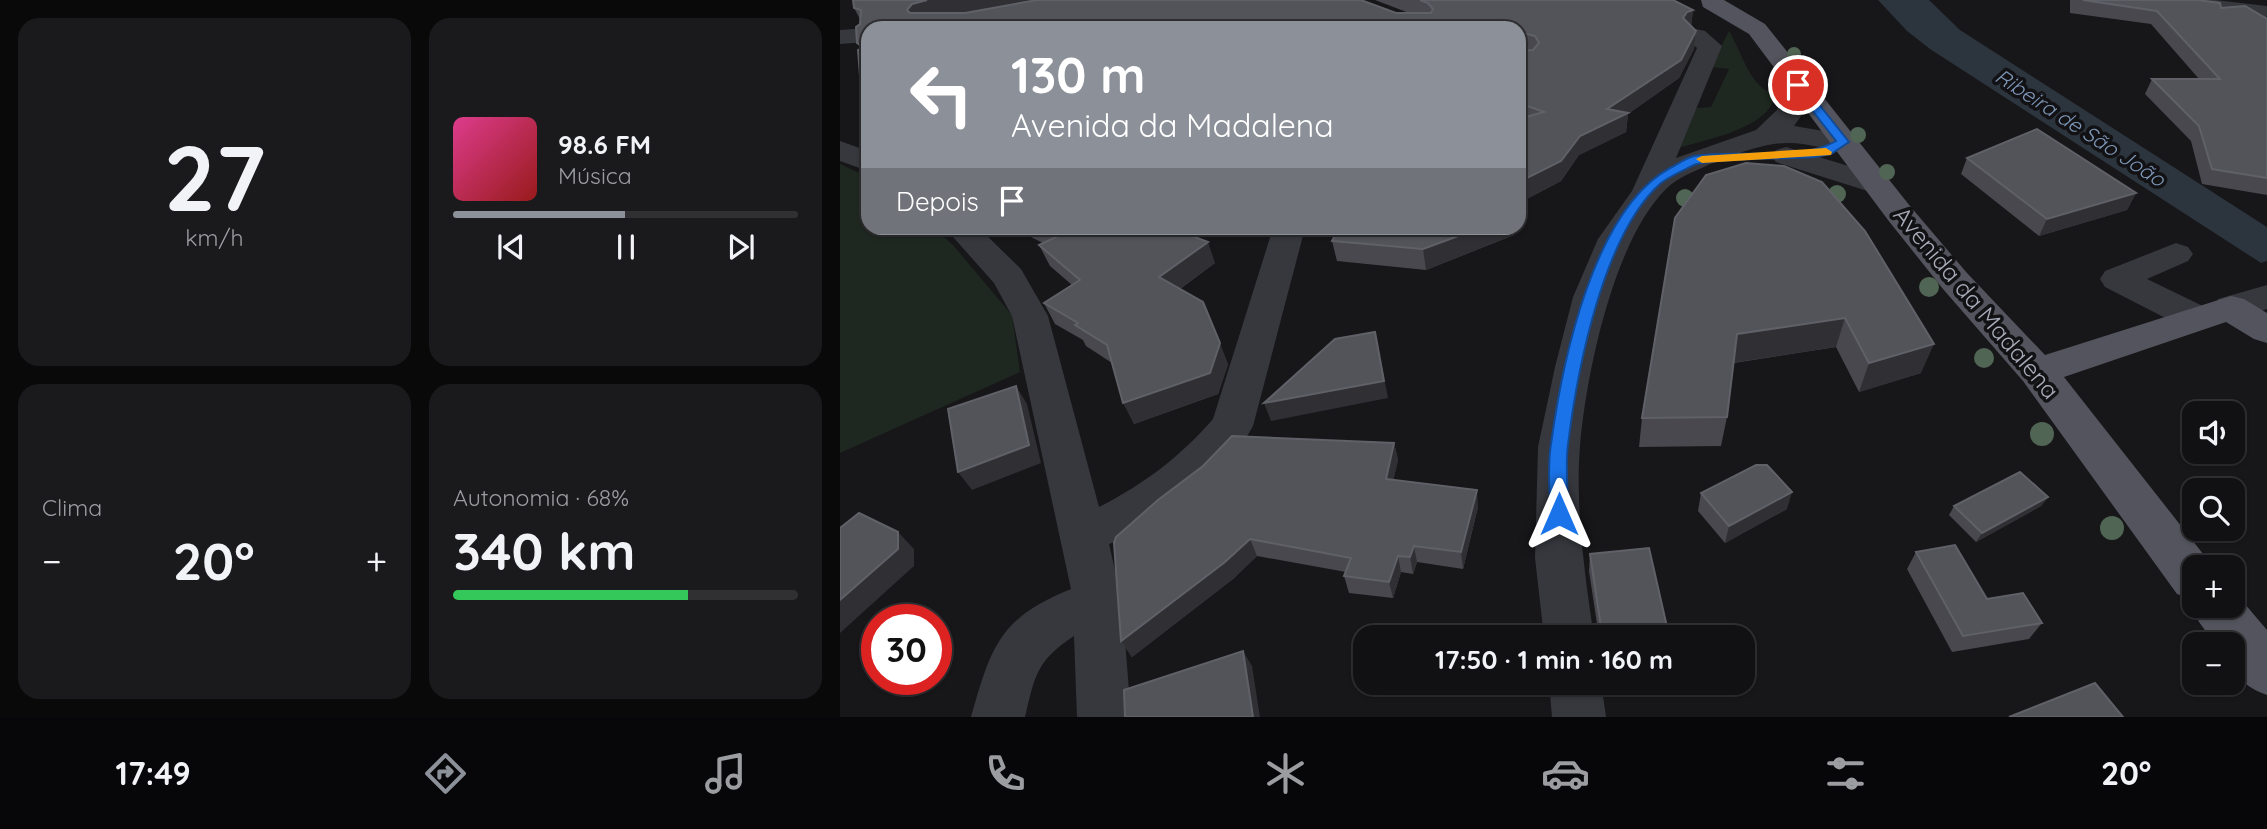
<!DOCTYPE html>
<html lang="pt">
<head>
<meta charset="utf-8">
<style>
	body { margin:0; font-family:Quicksand,sans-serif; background:#1a191c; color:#f1f3f6; height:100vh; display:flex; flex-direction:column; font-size:26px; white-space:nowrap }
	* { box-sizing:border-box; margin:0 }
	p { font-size:23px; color:#9c9da0 }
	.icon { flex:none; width:38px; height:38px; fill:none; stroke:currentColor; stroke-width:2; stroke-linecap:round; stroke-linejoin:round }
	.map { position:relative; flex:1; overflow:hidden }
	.sheet { display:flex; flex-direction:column; gap:18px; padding:18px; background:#09090a; width:840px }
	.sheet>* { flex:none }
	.guide { position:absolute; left:21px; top:21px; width:665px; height:214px; border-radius:21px; box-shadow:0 2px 5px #0004,0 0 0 2px #303033; background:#8c9099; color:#fff; overflow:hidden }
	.tools { position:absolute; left:1342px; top:401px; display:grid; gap:14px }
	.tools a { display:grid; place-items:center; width:63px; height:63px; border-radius:14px; background:#111013; box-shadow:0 2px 5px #0004,0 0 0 2px #303033; font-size:35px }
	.speed { position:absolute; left:21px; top:604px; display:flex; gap:14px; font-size:35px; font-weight:700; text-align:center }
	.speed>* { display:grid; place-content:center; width:91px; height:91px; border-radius:50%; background:#111013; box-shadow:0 2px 5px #0004,0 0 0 2px #303033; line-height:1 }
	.speed .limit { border:10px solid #d22; background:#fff; color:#111 }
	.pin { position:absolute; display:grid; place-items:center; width:60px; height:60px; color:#fff; margin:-30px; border:4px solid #fff; border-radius:50%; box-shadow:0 2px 7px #0007 }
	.me { position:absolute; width:77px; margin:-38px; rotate:0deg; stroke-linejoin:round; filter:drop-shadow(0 0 5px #0008) }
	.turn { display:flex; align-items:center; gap:24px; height:147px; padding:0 35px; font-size:32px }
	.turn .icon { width:91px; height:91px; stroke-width:2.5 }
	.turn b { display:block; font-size:49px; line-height:60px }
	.then { display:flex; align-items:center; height:66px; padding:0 35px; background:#0003; gap:14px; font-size:26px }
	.big { font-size:52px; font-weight:800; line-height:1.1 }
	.sheet .card { flex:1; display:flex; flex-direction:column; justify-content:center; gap:10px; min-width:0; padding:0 24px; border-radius:21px; background:#1a191c }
	.sheet .dial { align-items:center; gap:0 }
	.dial b { font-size:91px; line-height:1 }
	.song { display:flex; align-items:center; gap:21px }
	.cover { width:84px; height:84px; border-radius:10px; background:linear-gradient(135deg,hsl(330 70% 55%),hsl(0 70% 35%)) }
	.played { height:7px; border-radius:4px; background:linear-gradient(90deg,#8c9099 50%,#303033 50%) }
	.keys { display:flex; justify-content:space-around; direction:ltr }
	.heat { display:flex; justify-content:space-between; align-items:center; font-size:38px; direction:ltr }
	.charge { height:10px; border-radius:5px; background:linear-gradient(90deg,#34c759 68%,#303033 0) }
	.sheet .tiles { flex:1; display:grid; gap:18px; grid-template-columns:repeat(2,1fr) }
	.trip { position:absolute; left:513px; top:625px; width:402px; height:70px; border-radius:21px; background:#111013; box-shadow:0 2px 5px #0004,0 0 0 2px #303033; font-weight:800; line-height:70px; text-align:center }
	.dock { display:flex; height:112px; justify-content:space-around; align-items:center; background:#070608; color:#9c9da0 }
	.dock .icon { width:49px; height:49px }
	.dock .on { color:#8c9099 }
	.dock b { font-size:32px; color:#f1f3f6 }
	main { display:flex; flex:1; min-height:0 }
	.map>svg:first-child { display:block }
</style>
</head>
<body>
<main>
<section class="sheet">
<div class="tiles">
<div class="card dial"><b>27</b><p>km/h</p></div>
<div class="card">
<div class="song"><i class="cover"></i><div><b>98.6 FM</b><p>Música</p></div></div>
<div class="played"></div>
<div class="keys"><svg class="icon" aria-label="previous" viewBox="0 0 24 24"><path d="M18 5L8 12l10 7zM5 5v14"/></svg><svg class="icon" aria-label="pause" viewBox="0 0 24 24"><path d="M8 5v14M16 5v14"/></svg><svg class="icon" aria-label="next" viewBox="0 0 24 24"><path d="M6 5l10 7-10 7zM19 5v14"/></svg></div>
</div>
<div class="card"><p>Clima</p>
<div class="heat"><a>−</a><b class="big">20°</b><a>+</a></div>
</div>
<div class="card"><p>Autonomia · 68%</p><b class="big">340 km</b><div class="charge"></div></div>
</div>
</section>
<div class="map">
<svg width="1427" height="717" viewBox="0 0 1427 717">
	<rect width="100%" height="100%" fill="#171619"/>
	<!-- green -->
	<path fill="#1e2720" d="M889,31c11,17 21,55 41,61l3,10c-12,28 -69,38 -98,47l20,-41 16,-1 18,-38 -18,-2z
		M0,164l28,13v51h66l19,17 59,70 8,57 -180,81z"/>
	<!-- water -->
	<path fill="#2c343d" d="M1038,0h51l31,30 307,197v34l-6,2 -331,-214 -23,-18z"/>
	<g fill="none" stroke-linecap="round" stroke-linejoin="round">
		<!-- minor -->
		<path fill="#37383e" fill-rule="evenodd" d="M1306,0h69l52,6v14l-110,-13 -8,-2z
			M28,28v14l-28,2v-14z
			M856,29l9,2 17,15 -46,112 80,-28 21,-20 12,-31 9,-2 9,2 4,6 -5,24 -12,17 59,10 4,6 -4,6c-21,5 -42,-5 -63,-5 -24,-1 -64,14 -86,24 -12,5 -28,12 -37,21 -53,51 -81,186 -87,258 -5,61 5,131 14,191h-50l-9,-79 3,-111 17,-80 18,-70 25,-58 34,-48 65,-143 -13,-12 3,-5z
			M0,141l28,10v20l-28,-10z
			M946,147l102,31 4,7 -4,7 -11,2 -101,-32 -5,-6 5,-6z
			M105,228h34l42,41 27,47 51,191c45,-23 81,-50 114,-88l60,-191h32l-52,198c-28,52 -90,97 -144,118l13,57 9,116h-54l-3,-81c-38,25 -39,40 -49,81h-54c20,-70 28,-99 100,-128l-59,-273 -18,-33z
			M1336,243l12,4 5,7 -5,7 -41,18 62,30 5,9 -5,9 -13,3 -13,-3 -78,-40 -5,-8 5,-8z
			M1427,285v24l-36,11 -13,-3 -5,-9 5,-9z
			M709,682h52l5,35h-54z"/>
		<!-- major -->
		<path fill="#53545d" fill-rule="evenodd" d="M861,0h23l41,24 145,182 57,67 78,82 186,-59 13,3 23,14v30l-13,-4 -28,-17 -162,55 147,187 1,3h-18v39h39v-16l34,40v65c-29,-11 -34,-21 -34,-51h-18l-16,-22 -8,-16 3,-6 -17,-6 -154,-213 -80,-92 -55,-69 -139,-186 -46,-27z"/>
	</g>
	<!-- trees -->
	<g fill="#506554">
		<circle cx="954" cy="54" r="7"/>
		<circle cx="1018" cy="135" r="8"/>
		<circle cx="1047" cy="172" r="8"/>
		<circle cx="997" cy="194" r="9"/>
		<circle cx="845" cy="198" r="9"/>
		<circle cx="1089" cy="287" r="10"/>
		<circle cx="1144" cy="358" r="10"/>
		<circle cx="1202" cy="434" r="12"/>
		<circle cx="1272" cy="528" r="12"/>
	</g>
	<!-- wall -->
	<path fill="#48484e" d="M535,0h298l20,10 -2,16 5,5 -2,18 -15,29 -51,36 -2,18 -47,23 -18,26 -42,22v-152h3l-3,-1v-22h-651v105l-4,-6 -3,-78 -4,-6 3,-24 -6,-11 555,5z
		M1230,0h128l23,8 46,11v176l-65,-11 -11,-43 -46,-47 7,-15h47l-48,-55 -81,-11z
		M1127,158l169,35 -9,17 -88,26 -78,-62z
		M866,175l215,198 -62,19 -23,-45 -102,16 -7,54 -6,29 -82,1 3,-29z
		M173,228h159l43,35 -35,26 48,75 -10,30 -84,30 -22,-61 -26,-17 -3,-6 -28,-16 -11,-21 28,-18 -22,-19 -11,-21 4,-2z
		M481,228h193v7l-88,35 -89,-9 -5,-20 3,-5 -13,-3z
		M554,443l4,17 -5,20 85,27 -15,62 -46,-7 -4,12 -12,-2 -8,26 -44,-5 -5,-17 2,-4 -89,-16 -24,23 -101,78 -11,-16 -7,-98z
		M861,493l86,16 -62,34 -27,-32z
		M1208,497l-7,9 -65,36 -27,-27 5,-9z
		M1076,552l71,47 55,24 -13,16 -77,13 -45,-83z
		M750,554l77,73 -2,10h-66l-10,-66z"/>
	<!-- shaded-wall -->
	<path fill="#303034" d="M87,0h112l-118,21 -14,-11 5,-6z
		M853,10l-2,17 -8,-9 4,-6z
		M856,31l-2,18 -15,29 -51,36 -2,18 -47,23 -18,26 -42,22v-21l61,-46 27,-27z
		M1296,193l-9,17 -88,26 8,-17z
		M640,228h34v7l-88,35 -3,-21z
		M368,242l7,21 -48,35 -8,-21z
		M1005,318l-9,29 -105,16 6,-29z
		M535,332l13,66 -117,23 -7,-18z
		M380,343l8,21 -10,30 -84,30 -11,-21z
		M1094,344l-13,29 -62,19 10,-29z
		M176,386l11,18 14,59 -69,27 -14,-18z
		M554,443l4,17 -8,36 -4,-17z
		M637,490l1,17 -15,62 -2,-17z
		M952,492l-5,17 -62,34 4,-17z
		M1208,497l-7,9 -65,36 6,-9z
		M58,532l16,17v17l-74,67v-33z
		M410,539l7,17 -24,23 -101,78 -11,-16z
		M574,546l3,16 -4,12 -3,-17z
		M558,556l3,16 -8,26 -4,-16z
		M403,651l9,15 8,51h-7z"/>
	<!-- building -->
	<path fill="#53535a" stroke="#606168" stroke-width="2" d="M13,0h74l-15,4 -5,6 3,3h55l72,-13h324l35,13h35l2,-4 -5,-6 -8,-3h253l20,10 -6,2 -4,6 13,13 -15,29 -74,49 21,4 -48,23 -19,25 -42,21v-63l25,-7 -25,-9v-52l14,-1 6,-7 -4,-7 -16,-4v-4h-651v101l-4,-2 -6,-77 6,-2 -7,-5 -1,-16 4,-3 1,-14 -7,-2z
		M1243,0h115l22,3 1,5 24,-2 22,13v159l-55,-9 -13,-43 -47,-47h68l-63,-68z
		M1197,129l99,64 -89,26 -80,-61z
		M906,163l38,3 38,16 43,49 69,113 -65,19 -24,-45 -108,16 -10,83 -85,1 33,-200 31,-43z
		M201,228h131l36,14 -49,35 44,25 17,41 -10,30 -87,30 -16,-58 -32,-20 3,-2 -34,-20 36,-23 -41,-35 19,-9z
		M499,228h141l-57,21 -91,-8z
		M535,332l9,49 -120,22 71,-64z
		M176,386l13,59 -71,27 -10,-63z
		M392,436l162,7 -8,36 91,11 -16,62 -47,-6 -4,11 -12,-1 -9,26 -45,-6 7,-18 -101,-19 -25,23 -104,79 -7,-98 2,-6 42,-37 45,-34z
		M916,465h11l25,27 -63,34 -28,-33z
		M1180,472l28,25 -66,36 -28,-27z
		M19,513l39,19v17l-58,51v-72z
		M1115,545l32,54 36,-6 19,30 -79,13 -47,-84z
		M809,548l18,79 -65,7 -12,-80z
		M403,651l10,66h-128l-1,-27z
		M1255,683l28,34h-114z"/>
	<!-- route -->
	<path fill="#1a73e8" stroke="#114b97" stroke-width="2" d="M954,83h8l47,59 -18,12 -16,3c-22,2 -106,1 -121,8 -10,5 -24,11 -33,18 -58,51 -84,188 -93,262 -3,22 0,46 1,69l-3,5 -7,3 -6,-3 -3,-5c0,-23 -3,-47 1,-70 11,-81 42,-234 119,-276 8,-4 16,-10 24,-12 41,-7 107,6 142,-15l-42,-54z"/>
	<!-- slow -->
	<path fill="#f59e0b" d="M986,148l6,4 -1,3 -129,8 -6,-4 6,-3z"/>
	<g text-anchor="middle" stroke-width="7" stroke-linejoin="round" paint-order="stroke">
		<!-- far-water labels -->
		<g font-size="21" font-style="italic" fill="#7d96b6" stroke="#121114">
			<text transform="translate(1240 128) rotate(33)" y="7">Ribeira de São João</text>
		</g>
		<!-- street labels -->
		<g font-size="24" fill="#a8acb9" stroke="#121114">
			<text transform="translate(1136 303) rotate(50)" y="8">Avenida da Madalena</text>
		</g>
	</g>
</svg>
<div class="tools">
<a><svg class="icon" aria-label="sound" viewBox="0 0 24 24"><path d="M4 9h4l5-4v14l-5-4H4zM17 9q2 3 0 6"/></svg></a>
<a><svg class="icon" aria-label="search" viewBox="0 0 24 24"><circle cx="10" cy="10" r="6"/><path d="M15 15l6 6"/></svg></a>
<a>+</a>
<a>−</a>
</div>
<div class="speed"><div class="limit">30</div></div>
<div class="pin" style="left:958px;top:85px;background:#d93025"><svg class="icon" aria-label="arrive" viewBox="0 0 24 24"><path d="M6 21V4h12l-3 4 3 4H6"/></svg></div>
<svg class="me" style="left:719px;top:514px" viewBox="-20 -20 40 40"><path d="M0-17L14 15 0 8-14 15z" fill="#1a73e8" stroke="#fff" stroke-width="4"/></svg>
<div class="trip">17:50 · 1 min · 160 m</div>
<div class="guide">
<div class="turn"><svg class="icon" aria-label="left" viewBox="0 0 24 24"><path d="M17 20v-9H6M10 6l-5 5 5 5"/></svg><div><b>130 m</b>Avenida da Madalena</div></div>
<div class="then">Depois<svg class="icon" aria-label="arrive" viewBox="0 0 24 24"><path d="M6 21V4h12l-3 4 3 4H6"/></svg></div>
</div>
</div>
</main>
<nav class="dock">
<b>17:49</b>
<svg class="icon on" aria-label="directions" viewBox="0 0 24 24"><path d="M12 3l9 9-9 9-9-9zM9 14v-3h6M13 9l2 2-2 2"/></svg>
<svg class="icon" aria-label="music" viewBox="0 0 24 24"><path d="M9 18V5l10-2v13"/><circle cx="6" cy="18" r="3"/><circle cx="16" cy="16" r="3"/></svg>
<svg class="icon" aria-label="phone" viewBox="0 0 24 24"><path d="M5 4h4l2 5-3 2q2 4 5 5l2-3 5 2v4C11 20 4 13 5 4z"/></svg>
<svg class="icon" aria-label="climate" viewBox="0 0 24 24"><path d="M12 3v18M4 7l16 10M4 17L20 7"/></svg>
<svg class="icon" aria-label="car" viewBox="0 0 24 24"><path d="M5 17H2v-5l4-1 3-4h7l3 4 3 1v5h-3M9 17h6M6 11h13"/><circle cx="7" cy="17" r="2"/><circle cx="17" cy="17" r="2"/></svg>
<svg class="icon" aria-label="filters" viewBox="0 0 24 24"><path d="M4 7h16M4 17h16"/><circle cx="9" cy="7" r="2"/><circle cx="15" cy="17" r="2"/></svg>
<b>20°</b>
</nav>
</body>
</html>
